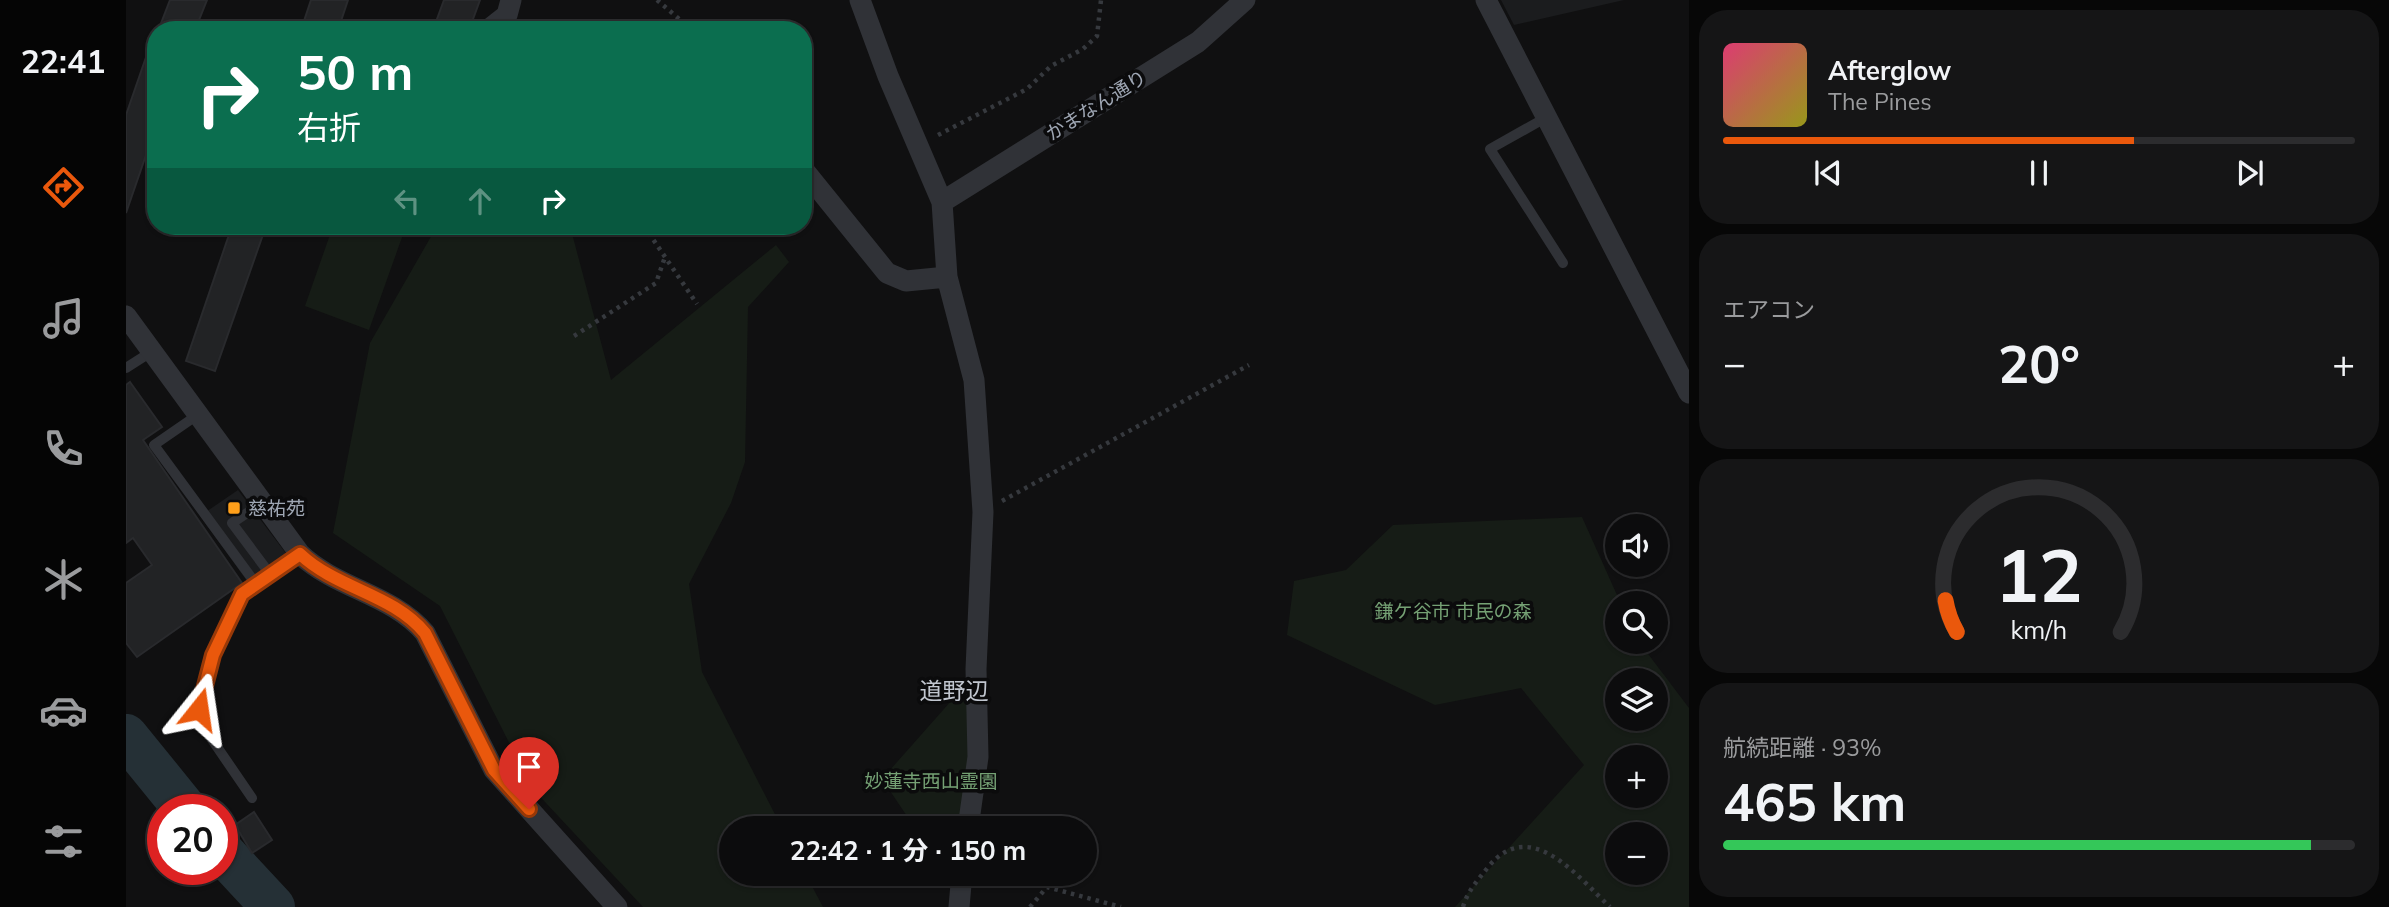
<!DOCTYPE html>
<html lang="ja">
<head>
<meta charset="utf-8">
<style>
	body { margin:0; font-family:Mulish,"Noto Sans JP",sans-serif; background:#151516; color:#f1f3f6; height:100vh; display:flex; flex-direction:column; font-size:26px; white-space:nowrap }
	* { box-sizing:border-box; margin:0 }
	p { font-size:23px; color:#9a9b9d }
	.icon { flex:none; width:38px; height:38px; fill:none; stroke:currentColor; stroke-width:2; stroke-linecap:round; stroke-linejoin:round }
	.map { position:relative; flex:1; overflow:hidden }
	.panel { display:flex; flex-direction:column; gap:10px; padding:10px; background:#070707; width:700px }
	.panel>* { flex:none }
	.hud { position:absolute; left:21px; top:21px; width:665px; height:214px; border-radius:28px; box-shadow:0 2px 5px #0004,0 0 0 2px #2c2c2e; background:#0b6e4f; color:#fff; overflow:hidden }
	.controls { position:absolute; left:1479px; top:514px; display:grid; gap:14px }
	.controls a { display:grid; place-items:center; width:63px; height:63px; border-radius:50%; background:#0c0c0d; box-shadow:0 2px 5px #0004,0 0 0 2px #2c2c2e; font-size:35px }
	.speed { position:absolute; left:21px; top:794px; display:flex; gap:14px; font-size:35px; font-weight:700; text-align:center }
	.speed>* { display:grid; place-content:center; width:91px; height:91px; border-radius:50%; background:#0c0c0d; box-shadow:0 2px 5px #0004,0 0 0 2px #2c2c2e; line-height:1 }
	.speed .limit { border:10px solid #d22; background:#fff; color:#111 }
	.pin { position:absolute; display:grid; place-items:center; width:60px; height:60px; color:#fff; margin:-72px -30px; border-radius:50% 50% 50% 0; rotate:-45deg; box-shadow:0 0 7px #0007 }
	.pin .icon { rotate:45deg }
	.me { position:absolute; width:77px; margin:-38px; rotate:15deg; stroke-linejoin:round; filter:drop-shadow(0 0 5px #0008) }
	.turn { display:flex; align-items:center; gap:24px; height:147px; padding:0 35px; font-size:32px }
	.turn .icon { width:91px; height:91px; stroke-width:2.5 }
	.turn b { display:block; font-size:49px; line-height:60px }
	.lanes { display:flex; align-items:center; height:66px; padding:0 35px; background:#0003; justify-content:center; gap:35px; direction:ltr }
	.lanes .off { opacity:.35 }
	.big { font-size:52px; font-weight:700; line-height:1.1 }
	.panel .widget { flex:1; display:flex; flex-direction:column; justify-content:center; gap:10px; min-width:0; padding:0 24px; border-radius:28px; background:#151516 }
	.panel .dial { align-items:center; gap:0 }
	.dial svg { height:182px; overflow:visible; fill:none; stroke:#2c2c2e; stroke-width:7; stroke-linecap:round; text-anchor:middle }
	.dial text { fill:#f1f3f6; stroke:none }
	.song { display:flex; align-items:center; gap:21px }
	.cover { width:84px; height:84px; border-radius:10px; background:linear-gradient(135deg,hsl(340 70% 55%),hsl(60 70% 35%)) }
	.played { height:7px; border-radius:4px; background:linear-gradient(90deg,#ea580c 65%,#2c2c2e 65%) }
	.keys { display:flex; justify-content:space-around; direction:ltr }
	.heat { display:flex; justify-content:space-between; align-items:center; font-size:38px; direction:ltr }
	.charge { height:10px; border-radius:5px; background:linear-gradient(90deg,#34c759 93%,#2c2c2e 0) }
	.trip { position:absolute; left:593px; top:816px; width:378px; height:70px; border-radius:35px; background:#0c0c0d; box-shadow:0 2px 5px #0004,0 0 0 2px #2c2c2e; font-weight:700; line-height:70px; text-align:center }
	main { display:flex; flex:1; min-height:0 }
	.menu { display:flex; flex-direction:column; width:126px; justify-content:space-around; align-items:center; background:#050505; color:#9a9b9d }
	.menu .icon { width:49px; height:49px }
	.menu .on { color:#ea580c }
	.menu b { font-size:32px; color:#f1f3f6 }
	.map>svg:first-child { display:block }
</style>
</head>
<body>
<main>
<nav class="menu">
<b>22:41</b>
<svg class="icon on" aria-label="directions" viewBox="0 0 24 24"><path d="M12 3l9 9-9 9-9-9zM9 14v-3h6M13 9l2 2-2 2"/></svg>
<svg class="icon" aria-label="music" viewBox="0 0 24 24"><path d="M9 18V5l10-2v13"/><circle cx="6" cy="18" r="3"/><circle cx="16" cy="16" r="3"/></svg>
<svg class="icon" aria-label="phone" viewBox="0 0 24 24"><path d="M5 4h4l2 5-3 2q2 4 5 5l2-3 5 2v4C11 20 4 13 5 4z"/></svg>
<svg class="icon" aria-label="climate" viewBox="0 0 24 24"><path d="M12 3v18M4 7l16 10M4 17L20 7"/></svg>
<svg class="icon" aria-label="car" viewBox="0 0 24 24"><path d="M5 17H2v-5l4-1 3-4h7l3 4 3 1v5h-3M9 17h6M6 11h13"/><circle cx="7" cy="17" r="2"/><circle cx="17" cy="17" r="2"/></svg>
<svg class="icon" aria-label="filters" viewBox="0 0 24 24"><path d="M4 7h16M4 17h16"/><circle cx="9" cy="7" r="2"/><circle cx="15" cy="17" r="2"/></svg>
</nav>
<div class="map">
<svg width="1563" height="907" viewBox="0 0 1563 907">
	<rect width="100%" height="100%" fill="#101011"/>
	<!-- built -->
	<path fill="#1b1c1e" d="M1375,0h123l-110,25z
		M112,490l56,74 -39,28 -55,-76z"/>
	<!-- green -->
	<path fill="#161c16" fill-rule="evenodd" d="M207,226h73l-37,104 -64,-24z
		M311,226h133l41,154 165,-135 13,17 -41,45 -3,155 -14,41 -42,81 13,88 80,156h-50v45h73l18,34h-180l-111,-119 -92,-182 -107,-73 37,-190z
		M1456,517l39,87h-4v38h22l50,66v199h-234l129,-142 -63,-77 -86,17 -148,-70 7,-54 52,-11 47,-45zM1491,681h39v38h-39zM1491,758h39v38h-39zM1491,835h39v38h-39z
		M841,683l6,77 -9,68h-49l-33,-49z"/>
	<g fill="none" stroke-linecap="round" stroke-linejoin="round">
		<!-- river -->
		<path stroke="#253036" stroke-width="44" d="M0,736l60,74
			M96,852l51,55"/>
	</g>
	<!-- building -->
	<path fill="#222325" stroke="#292a2d" stroke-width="2" d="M44,0h37l-12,30h-25l-10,-4z
		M185,0h37l-10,30h-37z
		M318,0h36l-11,30h-36z
		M28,34l2,92 -30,87v-98z
		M106,226h34l-51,145 -29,-10z
		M4,382l32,45 -19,13 99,143 -105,74 -11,-14v-60l26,-18 -19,-27 -7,5v-158z
		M128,812l18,28 -20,13 -17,-28z"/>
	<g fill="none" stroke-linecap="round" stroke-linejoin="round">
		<!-- path -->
		<path stroke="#36393e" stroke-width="4.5" stroke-dasharray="3.5 5" stroke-linecap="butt" d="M531,0l35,30
			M812,135l89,-46 24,-23 32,-17 14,-13 4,-36
			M518,226l53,78
			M448,336l82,-53 9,-26
			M876,501l247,-136
			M780,823l3,5
			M904,907l17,-20 74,20
			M1337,907c5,-17 15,-27 26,-41 42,-50 89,11 121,41"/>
		<!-- service -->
		<path stroke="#303237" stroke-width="10" d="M1421,117l-57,32 73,114
			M0,368l25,-16
			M70,416l-42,29 102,139
			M136,503l-30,20 38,51
			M126,798l-52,-76c-3,-28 24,-105 42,-128 11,-13 43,-29 58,-40"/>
		<!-- minor -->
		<path stroke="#303237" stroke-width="21" d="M734,0l28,76 54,126 5,75 27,103 9,132 -7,157 2,88 -10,71
			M1360,0l203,393
			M362,30l19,-15 4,-15
			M677,169l84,104 19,8 41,-4
			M816,202l256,-160 47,-42
			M0,316l174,238c37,35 92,40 125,79l69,137 123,137
			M833,907l3,-34"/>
	</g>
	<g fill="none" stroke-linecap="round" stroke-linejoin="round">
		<defs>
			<path id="route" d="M73,709l14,-54 29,-61 58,-40c37,35 93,40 125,79l69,137 35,39"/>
		</defs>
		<!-- route casing -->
		<use href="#route" stroke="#983908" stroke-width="18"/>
		<!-- route -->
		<use href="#route" stroke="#ea580c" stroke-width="12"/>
	</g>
	<!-- markers -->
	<rect fill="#ff9f1a" stroke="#0b0b0c" stroke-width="2.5" x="101" y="501" width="14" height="14" rx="3.5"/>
	<g text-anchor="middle" stroke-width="7" stroke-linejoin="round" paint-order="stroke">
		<!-- street labels -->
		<g font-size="19" fill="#9fa7b4" stroke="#0b0b0c">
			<text transform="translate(970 105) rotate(-32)" y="7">かまなん通り</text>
		</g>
		<!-- poi labels -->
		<g font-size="19" fill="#9fa7b4" stroke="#0b0b0c" text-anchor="start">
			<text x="122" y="515">慈祐苑</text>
		</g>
		<!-- park labels -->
		<g font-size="19" fill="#75a174" stroke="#0b0b0c">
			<text x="1327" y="618">鎌ケ谷市 市民の森</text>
			<text x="805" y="788">妙蓮寺西山霊園</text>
		</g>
		<!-- quarter labels -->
		<g font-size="23" fill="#c1c6cf" stroke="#0b0b0c">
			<text x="828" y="699">道野辺</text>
		</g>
	</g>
</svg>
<div class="controls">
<a><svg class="icon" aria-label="sound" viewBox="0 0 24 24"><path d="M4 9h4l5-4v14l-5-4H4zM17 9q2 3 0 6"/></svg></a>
<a><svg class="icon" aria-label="search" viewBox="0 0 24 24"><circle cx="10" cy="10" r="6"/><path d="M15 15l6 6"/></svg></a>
<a><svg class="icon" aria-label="layers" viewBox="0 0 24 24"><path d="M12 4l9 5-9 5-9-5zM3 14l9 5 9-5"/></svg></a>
<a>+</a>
<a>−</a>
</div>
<div class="speed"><div class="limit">20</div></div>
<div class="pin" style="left:403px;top:809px;background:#d93025"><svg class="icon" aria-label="arrive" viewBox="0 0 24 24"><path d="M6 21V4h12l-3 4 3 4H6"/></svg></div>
<svg class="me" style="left:73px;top:709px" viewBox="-20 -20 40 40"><path d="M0-17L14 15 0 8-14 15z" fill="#ea580c" stroke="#fff" stroke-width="4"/></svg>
<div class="trip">22:42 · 1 分 · 150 m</div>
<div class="hud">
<div class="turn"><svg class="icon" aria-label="right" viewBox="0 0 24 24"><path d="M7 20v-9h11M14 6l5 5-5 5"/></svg><div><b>50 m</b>右折</div></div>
<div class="lanes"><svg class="icon off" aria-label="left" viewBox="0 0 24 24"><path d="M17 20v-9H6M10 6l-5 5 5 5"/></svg><svg class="icon off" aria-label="ahead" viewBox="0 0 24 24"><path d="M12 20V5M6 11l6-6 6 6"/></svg><svg class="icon" aria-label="right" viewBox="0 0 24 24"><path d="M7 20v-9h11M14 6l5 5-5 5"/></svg></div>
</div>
</div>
<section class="panel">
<div class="widget">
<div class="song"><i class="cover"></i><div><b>Afterglow</b><p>The Pines</p></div></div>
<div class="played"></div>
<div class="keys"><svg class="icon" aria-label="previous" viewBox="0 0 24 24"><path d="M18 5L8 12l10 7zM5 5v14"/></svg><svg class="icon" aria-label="pause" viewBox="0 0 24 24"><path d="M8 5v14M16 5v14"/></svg><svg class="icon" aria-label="next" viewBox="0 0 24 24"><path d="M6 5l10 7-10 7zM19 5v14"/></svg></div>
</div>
<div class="widget"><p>エアコン</p>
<div class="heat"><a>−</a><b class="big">20°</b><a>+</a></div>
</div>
<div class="widget dial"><svg viewBox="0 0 100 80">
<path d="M14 69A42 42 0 1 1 86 69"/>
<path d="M14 69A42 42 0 0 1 9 55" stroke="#ea580c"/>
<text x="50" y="56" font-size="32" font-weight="700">12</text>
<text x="50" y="72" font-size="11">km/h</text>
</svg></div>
<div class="widget"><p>航続距離 · 93%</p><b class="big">465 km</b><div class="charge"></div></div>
</section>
</main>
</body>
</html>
